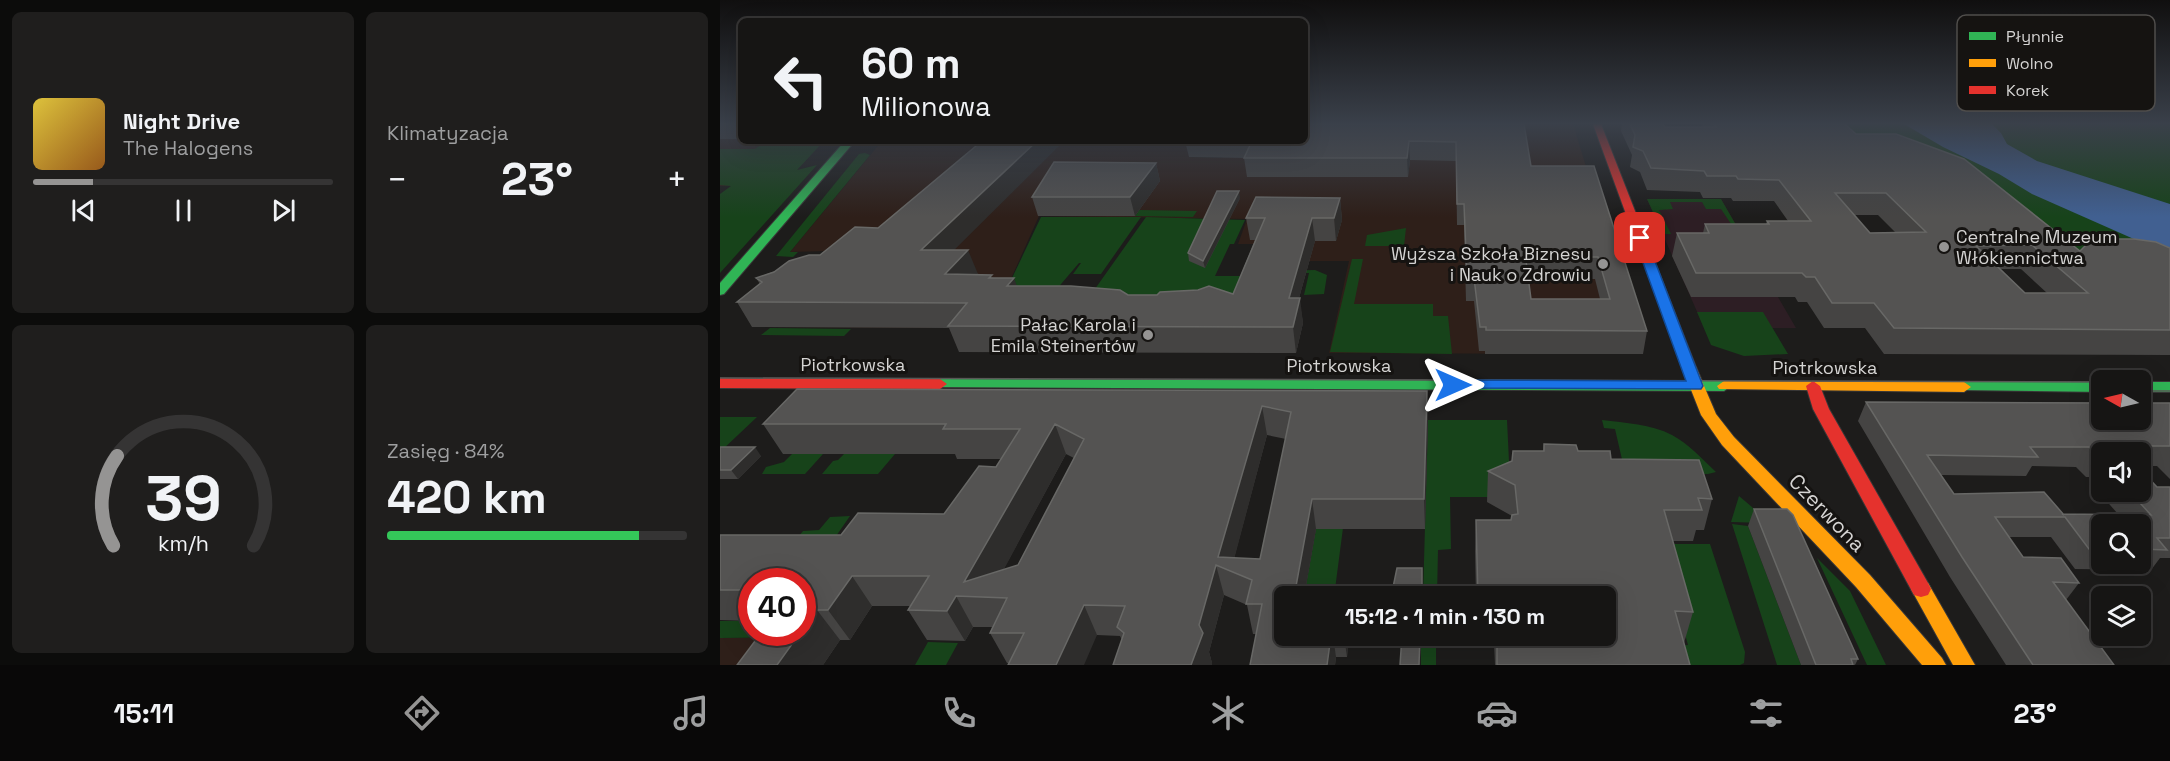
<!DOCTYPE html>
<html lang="pl">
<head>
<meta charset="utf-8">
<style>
	body { margin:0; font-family:"Space Grotesk",sans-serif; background:#1f1e1d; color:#f1f3f6; height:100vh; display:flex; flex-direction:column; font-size:22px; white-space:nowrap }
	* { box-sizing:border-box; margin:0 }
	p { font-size:20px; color:#9e9fa0 }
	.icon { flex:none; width:33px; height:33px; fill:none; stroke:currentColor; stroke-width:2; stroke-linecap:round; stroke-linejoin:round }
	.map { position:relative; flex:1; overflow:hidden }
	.drawer { display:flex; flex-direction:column; gap:12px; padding:12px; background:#0c0c0b; width:720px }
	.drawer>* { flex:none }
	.guide { position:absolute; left:18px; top:18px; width:570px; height:126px; border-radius:9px; box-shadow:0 6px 24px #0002,0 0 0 2px #353434; background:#161514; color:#f1f3f6; overflow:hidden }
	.needle { width:39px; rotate:278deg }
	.fabs { position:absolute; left:1371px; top:370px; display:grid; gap:12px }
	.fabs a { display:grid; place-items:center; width:60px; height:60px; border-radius:9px; background:#161514; box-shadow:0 6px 24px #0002,0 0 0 2px #353434; font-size:30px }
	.speed { position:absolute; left:18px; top:568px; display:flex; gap:12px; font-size:30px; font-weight:700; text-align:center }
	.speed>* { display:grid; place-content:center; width:78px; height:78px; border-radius:50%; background:#161514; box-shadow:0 6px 24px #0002,0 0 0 2px #353434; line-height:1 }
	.speed .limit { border:9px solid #d22; background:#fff; color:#111 }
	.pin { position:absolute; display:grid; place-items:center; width:51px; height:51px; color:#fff; margin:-26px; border-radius:12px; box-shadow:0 3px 9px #0006 }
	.me { position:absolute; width:66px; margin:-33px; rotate:90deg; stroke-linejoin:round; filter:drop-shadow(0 0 4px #0008) }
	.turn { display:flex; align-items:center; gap:21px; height:126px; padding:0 24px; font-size:27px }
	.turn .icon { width:78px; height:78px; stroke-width:2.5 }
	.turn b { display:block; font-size:42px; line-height:51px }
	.big { font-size:45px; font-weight:600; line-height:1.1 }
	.drawer .tile { flex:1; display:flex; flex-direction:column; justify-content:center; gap:9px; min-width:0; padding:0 21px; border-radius:9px; background:#1f1e1d }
	.drawer .dial { align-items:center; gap:0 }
	.dial svg { height:156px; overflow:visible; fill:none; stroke:#353434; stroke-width:7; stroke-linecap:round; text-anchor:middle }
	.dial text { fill:#f1f3f6; stroke:none }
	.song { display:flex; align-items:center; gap:18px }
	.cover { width:72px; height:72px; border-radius:9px; background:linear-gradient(135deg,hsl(50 70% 55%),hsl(30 70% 35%)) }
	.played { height:6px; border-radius:3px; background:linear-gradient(90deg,#959493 20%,#353434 20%) }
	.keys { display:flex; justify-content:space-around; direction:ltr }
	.heat { display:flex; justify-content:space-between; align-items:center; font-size:33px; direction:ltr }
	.charge { height:9px; border-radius:4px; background:linear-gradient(90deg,#34c759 84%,#353434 0) }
	.drawer .tiles { flex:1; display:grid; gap:12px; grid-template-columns:repeat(2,1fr) }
	.trip { position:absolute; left:554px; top:586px; width:342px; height:60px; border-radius:9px; background:#161514; box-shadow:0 6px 24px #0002,0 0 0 2px #353434; font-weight:600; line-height:60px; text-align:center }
	.dock { display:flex; height:96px; justify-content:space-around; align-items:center; background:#090808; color:#9e9fa0 }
	.dock .icon { width:42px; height:42px }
	.dock .on { color:#959493 }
	.dock b { font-size:27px; color:#f1f3f6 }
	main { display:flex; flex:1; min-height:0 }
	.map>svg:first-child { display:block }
</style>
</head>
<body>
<main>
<section class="drawer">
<div class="tiles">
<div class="tile">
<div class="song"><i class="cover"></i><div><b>Night Drive</b><p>The Halogens</p></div></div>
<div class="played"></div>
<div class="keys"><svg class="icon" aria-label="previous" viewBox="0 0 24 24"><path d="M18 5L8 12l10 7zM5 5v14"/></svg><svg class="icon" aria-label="pause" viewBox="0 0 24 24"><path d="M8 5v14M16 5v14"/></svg><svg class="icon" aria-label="next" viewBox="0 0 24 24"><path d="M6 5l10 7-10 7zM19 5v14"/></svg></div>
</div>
<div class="tile"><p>Klimatyzacja</p>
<div class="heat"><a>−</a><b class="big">23°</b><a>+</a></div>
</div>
<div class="tile dial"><svg viewBox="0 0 100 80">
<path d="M14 69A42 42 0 1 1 86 69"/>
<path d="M14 69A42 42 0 0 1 16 23" stroke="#959493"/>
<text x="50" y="56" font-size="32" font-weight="700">39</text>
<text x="50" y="72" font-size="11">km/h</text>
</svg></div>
<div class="tile"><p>Zasięg · 84%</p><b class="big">420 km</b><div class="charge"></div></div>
</div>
</section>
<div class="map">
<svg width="1450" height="665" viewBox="0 0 1450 665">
	<rect width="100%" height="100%" fill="#1d1c1b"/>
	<!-- commercial -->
	<path fill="#2e1f19" d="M0,124h21v17h30l-13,7 30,1 -57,37h-11z
		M585,124h268l70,230 -314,-1 20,-92h-86l6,-17h-31l9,-25 -208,-3 -37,83 -73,29 -165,-1 -3,-8 104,-69 -75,2 92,-111h318l-11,16 33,1 10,-17h73z
		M86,637l-20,28h-66v-27z"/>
	<!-- education -->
	<path fill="#2d1e24" d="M927,199h74l75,129h-24l-61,15z"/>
	<!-- green -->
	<path fill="#17431a" d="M1119,124h331v155l-86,-24 -195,-101z
		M46,141h58l-27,29 20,-5 -97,108v-79l11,-8 -11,-1v-36h35z
		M145,153l5,2 -80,97h8l-5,5 -17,-1 83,-102z
		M927,199h74l41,71 -41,-61h-15l-4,-7h-32l3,7 -14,1 12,24h-8z
		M419,210l58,1 -4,6 -58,-1z
		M321,217h100l-40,57h-28l8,-11h-2l-29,34h-47z
		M426,217l99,3 -11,24h-4l-15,32h37l-8,21 -159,6z
		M686,228l-2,18h-39l2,-11z
		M632,259h11l-9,45h79v12h15l4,38 -122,-2z
		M595,270l12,5 -3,19 -20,1 5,-22h-54l10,-2z
		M977,312h66l25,42 -44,2 -33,-11z
		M50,328l81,1 -7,7 -83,-1z
		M0,417h37l-37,35z
		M708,420h79l3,62 -20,15h-40l1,52 -13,1 -1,47h-14z
		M882,420c23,3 49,4 70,15 17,9 30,24 44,37l-8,2 -76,-1 -8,-5 -9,-39 -11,-1z
		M72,454h31l-18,20h-43l4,-7 18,-5z
		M124,454h51l-17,20h-56l11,-13 5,-1z
		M1019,496l13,11 14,16 -35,-1z
		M130,516l-16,23 -39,2 8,-10 16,-1 11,-13z
		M1012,524l16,2 53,139h-24z
		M623,528l-9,69h-30l12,-68z
		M940,544h50l35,108 -1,11 -4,2h-63l-5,-19 16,-1z
		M1097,558l33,33 36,74h-19z
		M0,621h31l1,12h50l9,4 -91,1z
		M701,636h15v29h-15z
		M208,642l30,1 -12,22h-31z"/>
	<!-- water -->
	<path fill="#416091" d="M1184,124h88l9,9 6,11 30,17 133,43v51l-138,-61 -33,-20 -56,-27z"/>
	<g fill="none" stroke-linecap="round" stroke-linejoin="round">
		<defs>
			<path id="fast" d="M125,141h10l-131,153 -4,1v-12z
				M220,379l784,2 7,5 -7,5 -789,-4 -2,-3 2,-3z
				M1244,382h138v10l-143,-2 -2,-3z
				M1420,382h30v10h-30z"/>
			<path id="slow" d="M969,363l7,4 20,47 18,23 136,138 72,83 4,7h-24l-66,-78 -134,-142 -21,-30 -19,-48z
				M1004,381l240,1 7,5 -7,5 -245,-3 -2,-3z
				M1201,581l7,2 47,82h-22l-42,-76 3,-6z"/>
			<path id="jam" d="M873,124h8l95,243 -2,3h-10l-2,-3z
				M0,378l220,1 7,5 -7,5 -220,-1z
				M1093,381l7,5 9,23 99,174 3,6 -3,6 -7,2 -7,-2 -101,-186 -7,-23z"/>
		</defs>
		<!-- fast casing -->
		<use href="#fast" stroke="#383737" stroke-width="2"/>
		<!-- slow casing -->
		<use href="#slow" stroke="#383737" stroke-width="2"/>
		<!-- jam casing -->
		<use href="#jam" stroke="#383737" stroke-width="2"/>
		<!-- fast -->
		<use href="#fast" fill="#30b455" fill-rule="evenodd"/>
		<!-- slow -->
		<use href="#slow" fill="#ff9f0a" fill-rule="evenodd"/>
		<!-- jam -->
		<use href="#jam" fill="#e5322d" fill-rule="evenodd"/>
		<!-- tram -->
		<path stroke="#585856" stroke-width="1.5" d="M0,378l1382,4
			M1420,391h30"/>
	</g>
	<!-- wall -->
	<path fill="#454443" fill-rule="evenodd" d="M0,124h21v15h-21z
		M804,124l7,42h63l53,165 -4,23h-158v-3h-6l-5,-50h-8l-2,-76h-7l-1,-64 -46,-1 -2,17h-161l-3,-19 -55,-1 -4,-16h120zM858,274l1,5h16l5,20h-69l-3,-24z
		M902,124h41l2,3h37l1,-3h142l11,10 224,117 90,-3v107l-286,-1 -19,-26h-41l-17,-26h-9l-3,-5h-104l-19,-41 5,-23h26l2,-9h61l1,-3h21l-14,-20h-41l-2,-3h-28l-3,-6 -53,-2 -7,-18 -10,-5 2,-12 -11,-24zM1135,215h23l17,17 -25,1zM1280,269h21l26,24h-22z
		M436,163l4,18 -25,35h-97l-6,-19z
		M520,198l-35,70 -16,-7 -1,-8z
		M620,198l2,22 -6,21h-21l-16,57 4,25 -7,30 -337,-1 -10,-24 -197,-1 -15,-25 23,-18 -4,-6 64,-23 58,-27 76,22 24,24h-1l17,4 23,8 111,9 105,-1 22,-54h-5l-4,-22z
		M707,391l1,29 -3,109h-109l-12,68 -20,39h65l-2,21h-11l-1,8h-85l6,-31h-3l-6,-29 -23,-10 -15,57 3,11 -90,-23 -2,-4 -23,-1 -88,28h-2l-17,-30 2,-6h-19l-8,14 -38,-1 -19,-30 2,-4h-38l-22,34h-10l-17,25 -21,-83h-50v39l-32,-1v-85h121l103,-21 52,-47 5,-8h-44l-2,-5h-172l-20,-30zM547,435l19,4 -26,120 -26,-1zM346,454l8,4 -56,107 -15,5z
		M1146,402l304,1v76l-13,-13h-17v-13h-38v39h38l17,-5h13v71h-10l-9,12 -76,-1 -24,-32h-42l14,20 56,26 -13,17 48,65h-108l-56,-88 -92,-156zM1312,466l44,1 10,10h9v11l23,26h-56l-108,-20 -13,-19 85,1zM1382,525h38v39h-38z
		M824,444l67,15 101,40 -8,31h-8l-3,11h-20l20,71 -9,31 6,22h-195l-1,-23h-17v-6h128v-39h-129l-1,-46 1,-31h35l1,-4 -25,-14 1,-31 24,-10 1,-10h30z
		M0,447l41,9 -23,23h-18z
		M1034,509l104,150 -3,6h-54l-53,-139z"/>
	<!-- shaded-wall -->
	<path fill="#2e2d2c" d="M317,141h27l-133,132 -10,-23z
		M689,141l1,19 -2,17 -1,-19z
		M436,163l4,18 -25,35 -5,-19z
		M519,191l1,7 -35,70 -2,-7z
		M620,198l2,22 -6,21 -2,-23z
		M592,218l3,23 -23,82 -3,-25z
		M248,250l10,24 -22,24 -11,-24z
		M294,278l9,25 -16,-17z
		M580,298l3,25 -7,30 -3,-26z
		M707,391l1,29 -3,109 -1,-30z
		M542,406l5,29 -36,136 -13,-14z
		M335,424l11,30 -77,143 -25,-15z
		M35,447l6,9 -23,23 -7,-9z
		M592,499l4,30 -12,68h-10z
		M496,565l8,30 -15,57 3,11v2h-21l8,-40z
		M132,576l20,30 -22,34 -22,-30z
		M236,596l17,31 -8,14 -18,-30z
		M364,605l13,30 -13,30h-28z
		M97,610l23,30 -17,25h-46l23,-32h2v-3z
		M611,636h2l3,21 -1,8h-8z
		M624,636h5l-2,21z
		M700,636h1l-1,29h-1z"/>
	<!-- building -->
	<path fill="#545352" stroke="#686866" stroke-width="1.5" fill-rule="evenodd" d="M585,124h219l7,42h63l53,165 -161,-1v-3h-6l-6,-49h-7l-3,-74h-7l-1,-62 -47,-1 -2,17h-163l8,-17h53zM805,253h56l1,4h16l12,42h-79z
		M910,124h33l2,3h51l-3,-3h132l11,10h40l68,25 116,92 12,-12h42l22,3 14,6v82l-276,-2 -20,-25h-42l-17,-26h-9l-4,-4h-106l-19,-40h32l-4,-9h64l-2,-3h44l-32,-41 -41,-1 -2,-3h-29l-3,-5 -53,-3 -8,-17 -10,-4 2,-12zM1115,193h51l40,39 -56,1zM1312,245l56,48h-63l-49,-47z
		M262,141h55l-116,109h47l-23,24 47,1 -3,3h25l-7,8h64l49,4 8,5h29l3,-3 38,-2 11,-4 24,8 32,-76h-19l10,-21 84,1 -6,20h-22l-23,80h11l-7,29 -345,-1 19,-23 -230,-1 25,-20 -6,-4 18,-6 15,-11 20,-6h11l35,-28 23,1z
		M334,162l102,1 -26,34h-98z
		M497,191h22l-36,70 -15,-8z
		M77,389l630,2 -3,108h-112l-18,98h30h-40v39h47l-4,29h-77l12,-61h-16l6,-24 -36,-15 -17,60 4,8 -12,32h-78l11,-32 -7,-6 8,-21 -41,-1 -28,60h-48l16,-32h-34l17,-35 -51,-2 -9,15 -39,-1 21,-34h-77l-24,34h-11l-15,20v-48h-50v8h-32v-55h121l17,-22 86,1 35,-48 17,1 24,-38h-77l3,-5h-183zM542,406l29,6 -31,147 -42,-2zM335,424l29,15 -66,126 -54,17z
		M1146,402l236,1v17h38v-17h30v43h-52l7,7h-23v5h-4l-9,-11h-59l8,10 -111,-2 27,39 90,-2 20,23 -2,-1 89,1 -21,-23h10v-23l17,18h13v51h-13l10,12 -27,-1v-24h-38v24h-13l-24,-32h-70l28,40 38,1 18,25 -26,-1 61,83h-81l-71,-108z
		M824,444l32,1 2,6h32l1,8 88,1 13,39 -14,-1 4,12h-38l29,102 -18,-1 15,54h-193v-29h108v-39h-127l-2,-77h35l1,-5 6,-1 -3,-29 -27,-14 24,-10 1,-10h31z
		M0,447h35l-24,23h-11z
		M1034,509h33l6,6 65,144h-7l2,6h-37z
		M677,568h25v29h-31z
		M41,633h39l-23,32h-40z
		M682,636h18l-1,29h-19z"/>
	<!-- sky -->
	<linearGradient id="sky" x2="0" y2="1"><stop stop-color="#100f0f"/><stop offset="0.57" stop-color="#3a404a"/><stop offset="1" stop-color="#3a404a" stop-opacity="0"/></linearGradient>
	<rect width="1450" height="217" fill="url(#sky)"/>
	<!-- route -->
	<path fill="#1a73e8" stroke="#114b97" stroke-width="1.5" d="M920,235l6,3 57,148 -2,3 -253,-1 -2,-3 7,-5 233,1 -52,-143z"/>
	<!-- markers -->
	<g fill="#959493" stroke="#151311" stroke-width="2">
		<circle cx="1224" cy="247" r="6"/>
		<circle cx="883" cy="264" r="6"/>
		<circle cx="428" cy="335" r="6"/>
	</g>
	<g text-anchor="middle" stroke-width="6" stroke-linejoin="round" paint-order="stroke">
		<!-- poi labels -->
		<g font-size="18" fill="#d5d4d3" stroke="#151311" text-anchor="end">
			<text x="1236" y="243" text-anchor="start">Centralne Muzeum<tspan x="1236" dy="21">Włókiennictwa</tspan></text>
			<text x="871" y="260">Wyższa Szkoła Biznesu<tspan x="871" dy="21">i Nauk o Zdrowiu</tspan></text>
			<text x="416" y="331">Pałac Karola i<tspan x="416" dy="21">Emila Steinertów</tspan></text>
		</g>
		<!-- street labels -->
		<g font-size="18" fill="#d5d4d3" stroke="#151311">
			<text x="133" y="371">Piotrkowska</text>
			<text x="619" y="372">Piotrkowska</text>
			<text x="1105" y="374">Piotrkowska</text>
		</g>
		<!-- near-street labels -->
		<g font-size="21" fill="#d5d4d3" stroke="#151311">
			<text transform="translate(1107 513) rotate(46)" y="7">Czerwona</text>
		</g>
	</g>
	<!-- legend -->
	<rect x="1237" y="15" width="198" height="96" rx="9" fill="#151311" stroke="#4f4d4b" stroke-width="1.5"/>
	<rect x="1249" y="32" width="27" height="8" fill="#30b455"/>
	<rect x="1249" y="59" width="27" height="8" fill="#ff9f0a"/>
	<rect x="1249" y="86" width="27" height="8" fill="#e5322d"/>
	<g font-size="16" fill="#d5d4d3">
		<text x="1286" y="42">Płynnie</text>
		<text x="1286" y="69">Wolno</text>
		<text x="1286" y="96">Korek</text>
	</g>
</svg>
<div class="fabs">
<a><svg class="needle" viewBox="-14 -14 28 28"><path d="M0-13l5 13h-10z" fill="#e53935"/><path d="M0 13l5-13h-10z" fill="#9e9fa0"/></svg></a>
<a><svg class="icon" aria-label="sound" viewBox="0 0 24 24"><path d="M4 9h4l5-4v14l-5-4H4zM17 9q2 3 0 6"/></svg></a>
<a><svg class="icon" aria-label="search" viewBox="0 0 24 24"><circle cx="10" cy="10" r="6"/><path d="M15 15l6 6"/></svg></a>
<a><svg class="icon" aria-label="layers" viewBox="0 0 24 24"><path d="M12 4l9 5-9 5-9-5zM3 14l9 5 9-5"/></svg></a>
</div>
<div class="speed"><div class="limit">40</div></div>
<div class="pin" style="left:920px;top:238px;background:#d93025"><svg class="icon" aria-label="arrive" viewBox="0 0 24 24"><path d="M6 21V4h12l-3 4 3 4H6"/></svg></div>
<svg class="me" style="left:733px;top:385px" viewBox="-20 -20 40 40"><path d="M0-17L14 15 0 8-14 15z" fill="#1a73e8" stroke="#fff" stroke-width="4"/></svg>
<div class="trip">15:12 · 1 min · 130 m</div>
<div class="guide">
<div class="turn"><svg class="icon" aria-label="left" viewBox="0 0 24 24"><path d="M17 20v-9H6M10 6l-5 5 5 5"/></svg><div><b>60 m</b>Milionowa</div></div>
</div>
</div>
</main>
<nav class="dock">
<b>15:11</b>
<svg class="icon on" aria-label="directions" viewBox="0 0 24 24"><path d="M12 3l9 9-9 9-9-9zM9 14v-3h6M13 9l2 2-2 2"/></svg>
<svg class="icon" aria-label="music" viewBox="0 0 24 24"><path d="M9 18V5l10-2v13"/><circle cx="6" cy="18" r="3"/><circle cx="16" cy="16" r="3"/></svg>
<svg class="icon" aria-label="phone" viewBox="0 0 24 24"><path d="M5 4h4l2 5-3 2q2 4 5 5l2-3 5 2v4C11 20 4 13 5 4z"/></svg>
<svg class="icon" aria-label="climate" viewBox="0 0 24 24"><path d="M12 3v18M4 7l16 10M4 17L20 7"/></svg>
<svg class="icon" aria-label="car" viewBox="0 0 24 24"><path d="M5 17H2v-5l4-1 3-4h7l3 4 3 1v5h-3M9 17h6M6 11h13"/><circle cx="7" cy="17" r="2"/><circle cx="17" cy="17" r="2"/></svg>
<svg class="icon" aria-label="filters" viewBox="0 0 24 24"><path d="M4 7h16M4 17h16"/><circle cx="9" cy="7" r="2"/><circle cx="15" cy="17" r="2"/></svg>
<b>23°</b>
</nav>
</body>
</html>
